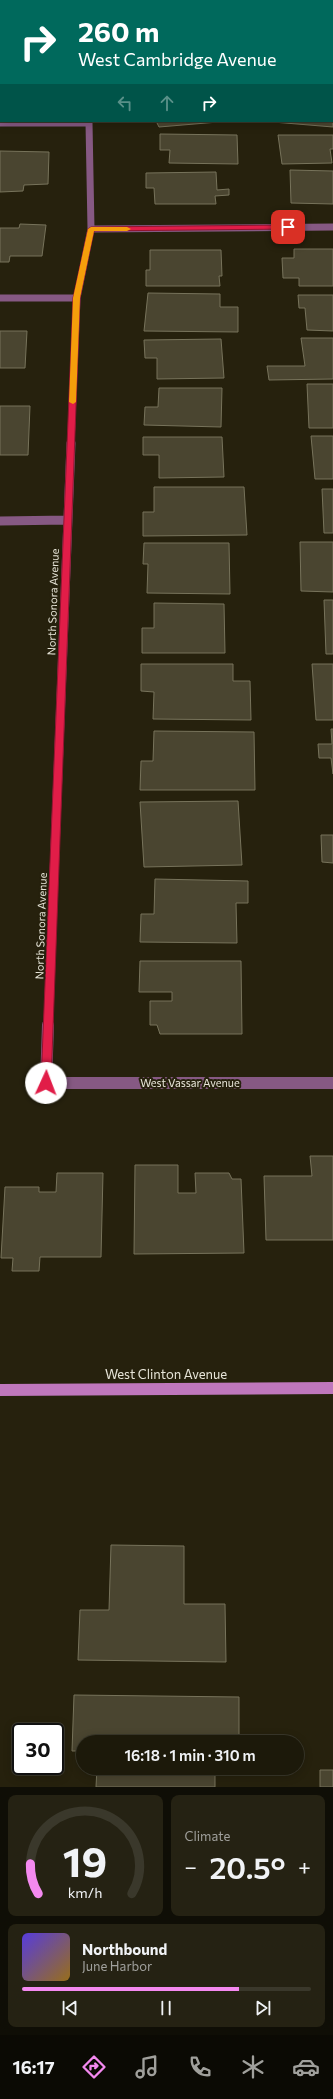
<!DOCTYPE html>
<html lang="en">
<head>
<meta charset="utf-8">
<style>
	body { margin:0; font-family:Commissioner,sans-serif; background:#252213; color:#f1f3f6; height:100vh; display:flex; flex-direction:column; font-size:15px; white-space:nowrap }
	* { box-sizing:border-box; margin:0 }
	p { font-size:13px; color:#a0a09c }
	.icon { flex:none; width:22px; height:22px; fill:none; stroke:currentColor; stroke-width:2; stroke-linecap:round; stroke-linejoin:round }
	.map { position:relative; height:1787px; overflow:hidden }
	.drawer { display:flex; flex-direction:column; gap:8px; padding:8px; background:#0f0e06; flex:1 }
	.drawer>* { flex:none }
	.top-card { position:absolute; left:0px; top:0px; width:333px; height:122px; box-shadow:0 2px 10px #0003,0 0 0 1px #3a382b; background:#00695c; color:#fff; overflow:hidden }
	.speed { position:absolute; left:12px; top:1723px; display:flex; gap:8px; font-size:20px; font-weight:700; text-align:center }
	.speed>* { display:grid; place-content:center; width:52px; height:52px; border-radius:50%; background:#1c190a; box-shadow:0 2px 10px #0003,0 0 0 1px #3a382b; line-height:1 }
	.speed .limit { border:2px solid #111; border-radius:6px; background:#fff; color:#111 }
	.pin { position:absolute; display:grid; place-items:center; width:34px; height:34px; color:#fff; margin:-17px; border-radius:8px; box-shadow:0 2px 6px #0006 }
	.me { position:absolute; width:44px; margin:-22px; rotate:2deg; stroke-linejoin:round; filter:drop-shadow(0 0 3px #0008) }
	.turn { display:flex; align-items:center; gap:14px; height:84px; padding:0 12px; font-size:18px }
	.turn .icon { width:52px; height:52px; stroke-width:2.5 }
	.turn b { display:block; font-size:28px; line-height:34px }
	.lanes { display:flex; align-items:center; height:38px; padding:0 12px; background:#0003; justify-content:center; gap:20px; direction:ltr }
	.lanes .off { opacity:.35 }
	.big { font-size:30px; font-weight:600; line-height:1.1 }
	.drawer .widget { flex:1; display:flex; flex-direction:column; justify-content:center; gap:6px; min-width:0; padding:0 14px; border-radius:8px; background:#252213 }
	.drawer .dial { align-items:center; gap:0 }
	.dial svg { height:104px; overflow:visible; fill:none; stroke:#3a382b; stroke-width:7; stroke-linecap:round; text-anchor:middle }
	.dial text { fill:#f1f3f6; stroke:none }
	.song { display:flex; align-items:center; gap:12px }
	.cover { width:48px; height:48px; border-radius:6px; background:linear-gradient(135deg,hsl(250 70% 55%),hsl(40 70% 35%)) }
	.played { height:4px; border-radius:2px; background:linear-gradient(90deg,#f489f0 75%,#3a382b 75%) }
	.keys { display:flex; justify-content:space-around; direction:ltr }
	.heat { display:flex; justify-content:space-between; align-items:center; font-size:22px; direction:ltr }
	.drawer .tiles { flex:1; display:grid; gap:8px; grid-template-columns:1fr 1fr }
	.widget:last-child { grid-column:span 2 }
	.trip { position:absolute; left:76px; top:1735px; width:228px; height:40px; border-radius:20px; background:#1c190a; box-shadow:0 2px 10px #0003,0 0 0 1px #3a382b; font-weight:600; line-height:40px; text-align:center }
	.tab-bar { display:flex; height:64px; justify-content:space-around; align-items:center; background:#0b0a04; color:#a0a09c }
	.tab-bar .icon { width:28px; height:28px }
	.tab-bar .selected { color:#f489f0 }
	.tab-bar b { font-size:18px; color:#f1f3f6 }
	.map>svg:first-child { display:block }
</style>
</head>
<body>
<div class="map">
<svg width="333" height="1787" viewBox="0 0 333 1787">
	<rect width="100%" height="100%" fill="#26210d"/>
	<!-- building -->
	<path fill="#4a4530" stroke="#77735b" d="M332,96l1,31 -60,-5 59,-1z
		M156,121h74l-71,6z
		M160,134l77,1 1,29 -69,-1 1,-13h-10z
		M278,135h55v14h-3l2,14 -50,1z
		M0,151l49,1 -1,32 -24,1 -1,6 -23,1z
		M290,170l43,1v33l-42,-1z
		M216,172l1,18 12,-1v6l-14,1 1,8h-61l-1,-16h-8v-15z
		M20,224l26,1 -4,31h-32l-1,6h-9v-34h19z
		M294,249h39v37h-34v-8h-16l-1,-20h12z
		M150,250h71l1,26h-3l1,10h-74v-16h4z
		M148,293l72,1v13h18v25l-94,-1z
		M298,295h35v36l-26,-1 -2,-22h-6z
		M0,331h27l-2,37h-25z
		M301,338h32v41l-64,1 -2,-14h38z
		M221,339l3,39 -67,1v-21h-12l-1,-18z
		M307,384h26v44h-24z
		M159,388h63l-1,39 -77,-2 1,-18h13z
		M0,406h30l-2,49h-28z
		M311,436h22v43h-18z
		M143,437h79l2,40 -65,1v-23h-16z
		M154,487h90l3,48 -104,1v-24h11z
		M322,489h11v44h-9z
		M300,542h33v50l-32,-1z
		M144,543h85l1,51 -83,-1 1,-29h-5z
		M324,600h9v54h-7z
		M154,603l70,1 1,49h-83v-25h12z
		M141,664h92v17h17l1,39 -98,-1 1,-27 -13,-1z
		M312,664h21v56h-17z
		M331,729h2v45l-2,-16h-12l-1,-14h14z
		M154,731l100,1 1,58h-115l1,-29h12z
		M238,801l4,64 -98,2 -4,-65z
		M321,835h12v28l-11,-1z
		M155,879l93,2v22h-12l1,40 -97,-1 1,-28h13z
		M140,961h101l1,73h-82l-3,-9h-7v-24h22v-9h-33z
		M310,1156h23v84h-67l-2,-64h48z
		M135,1165h43v28h18l-1,-20h34l3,6h9l3,74 -110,1z
		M57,1173h46l-2,84h-61l-1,14h-27l1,-13h-12l4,-71h34v5h17z
		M111,1545l73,1v58h41l1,58 -148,-2 2,-50h29z
		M74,1695l165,2v45h-156v9h-11z
		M97,1768h118v19h-119z
		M320,1770h13v17h-13z"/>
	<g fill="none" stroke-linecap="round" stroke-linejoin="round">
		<!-- minor-far2 -->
		<path stroke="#865983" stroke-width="7" d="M0,123h89l2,106 -14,69 -6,146
			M91,229l242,-2
			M0,298h77"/>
		<!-- minor-far1 -->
		<path stroke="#865983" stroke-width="9" d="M0,521l68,-1
			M48,1026l23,-583"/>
		<!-- minor -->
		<path stroke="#865983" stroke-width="12" d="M48,1025l-2,58h287"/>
		<!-- secondary -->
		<path stroke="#bf77bc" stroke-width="12" d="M0,1390l333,-2"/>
	</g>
	<!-- route -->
	<path fill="#e11d48" stroke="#92132f" d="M288,225l3,2 -1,2 -196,2 -14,67 -29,785 -5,4 -5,-4 32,-785 15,-69 3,-2z"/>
	<!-- slow -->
	<path fill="#f59e0b" d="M91,227h36l4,2 -4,2h-33l-14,67 -4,104 -3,2 -4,-2 4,-104 15,-69z"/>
	<g text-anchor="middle" stroke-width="4" stroke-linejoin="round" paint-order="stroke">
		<!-- street labels -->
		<g font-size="11" fill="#e7e5d8" stroke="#26210d">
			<text transform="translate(53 602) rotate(-88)" y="4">North Sonora Avenue</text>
			<text transform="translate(41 926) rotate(-88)" y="4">North Sonora Avenue</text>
			<text x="190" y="1087">West Vassar Avenue</text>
		</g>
		<!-- near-street labels -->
		<g font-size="13" fill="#e7e5d8" stroke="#26210d">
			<text x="166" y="1379">West Clinton Avenue</text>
		</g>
	</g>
</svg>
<div class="speed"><div class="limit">30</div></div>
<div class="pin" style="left:288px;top:227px;background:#d93025"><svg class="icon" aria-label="arrive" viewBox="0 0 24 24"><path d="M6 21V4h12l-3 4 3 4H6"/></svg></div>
<svg class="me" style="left:46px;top:1083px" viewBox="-20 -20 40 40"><circle r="19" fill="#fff"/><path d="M0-13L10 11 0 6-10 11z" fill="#e11d48"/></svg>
<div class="trip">16:18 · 1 min · 310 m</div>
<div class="top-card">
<div class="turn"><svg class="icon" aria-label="right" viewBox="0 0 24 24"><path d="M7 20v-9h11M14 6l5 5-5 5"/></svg><div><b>260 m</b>West Cambridge Avenue</div></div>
<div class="lanes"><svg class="icon off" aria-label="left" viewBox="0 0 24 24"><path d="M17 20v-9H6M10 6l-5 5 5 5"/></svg><svg class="icon off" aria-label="ahead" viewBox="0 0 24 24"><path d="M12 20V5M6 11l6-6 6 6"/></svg><svg class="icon" aria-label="right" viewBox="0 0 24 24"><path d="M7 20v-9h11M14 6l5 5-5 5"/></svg></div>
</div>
</div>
<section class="drawer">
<div class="tiles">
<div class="widget dial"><svg viewBox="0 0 100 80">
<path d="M14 69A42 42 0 1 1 86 69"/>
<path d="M14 69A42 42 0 0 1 8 46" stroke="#f489f0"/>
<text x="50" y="56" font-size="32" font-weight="700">19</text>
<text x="50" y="72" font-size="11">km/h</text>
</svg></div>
<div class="widget"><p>Climate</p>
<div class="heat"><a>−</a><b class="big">20.5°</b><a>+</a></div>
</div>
<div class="widget">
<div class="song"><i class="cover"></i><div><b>Northbound</b><p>June Harbor</p></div></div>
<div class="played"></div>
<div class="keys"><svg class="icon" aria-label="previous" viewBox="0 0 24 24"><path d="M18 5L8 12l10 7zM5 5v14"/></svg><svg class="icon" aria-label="pause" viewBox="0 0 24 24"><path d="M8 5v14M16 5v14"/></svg><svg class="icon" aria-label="next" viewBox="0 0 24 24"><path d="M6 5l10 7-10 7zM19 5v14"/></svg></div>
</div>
</div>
</section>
<nav class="tab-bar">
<b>16:17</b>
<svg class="icon selected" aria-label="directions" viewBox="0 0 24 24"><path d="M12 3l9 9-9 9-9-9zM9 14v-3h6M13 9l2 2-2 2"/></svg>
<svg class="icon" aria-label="music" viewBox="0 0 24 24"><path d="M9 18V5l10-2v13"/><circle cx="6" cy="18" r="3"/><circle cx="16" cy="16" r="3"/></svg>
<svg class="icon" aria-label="phone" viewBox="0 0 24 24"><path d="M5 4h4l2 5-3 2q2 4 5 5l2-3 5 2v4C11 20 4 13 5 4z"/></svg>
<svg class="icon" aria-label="climate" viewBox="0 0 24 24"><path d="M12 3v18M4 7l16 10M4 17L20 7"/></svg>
<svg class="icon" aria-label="car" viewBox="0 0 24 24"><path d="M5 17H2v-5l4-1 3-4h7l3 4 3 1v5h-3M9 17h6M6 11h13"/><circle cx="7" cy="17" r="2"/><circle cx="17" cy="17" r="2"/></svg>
</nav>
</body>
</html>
